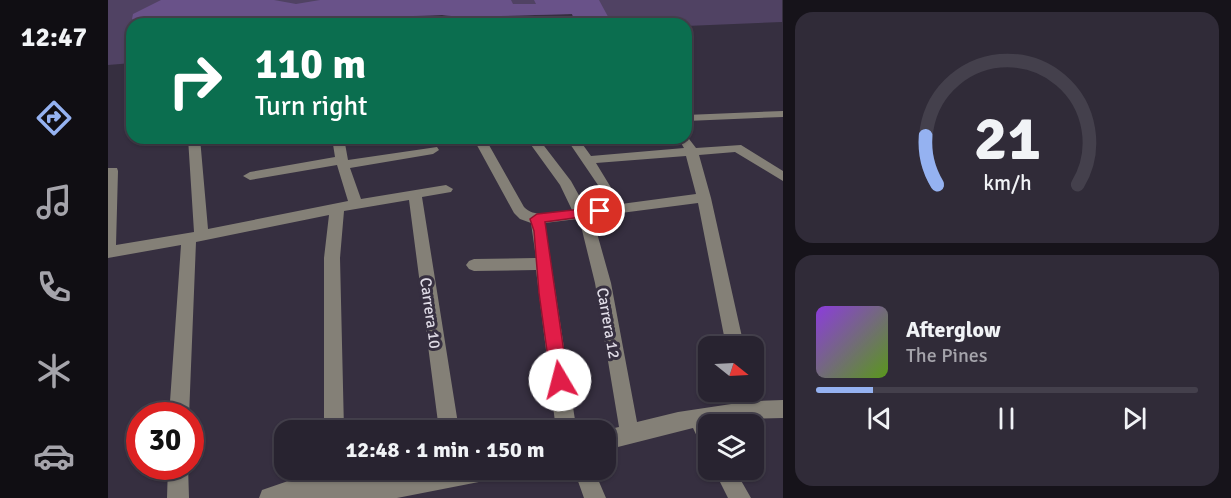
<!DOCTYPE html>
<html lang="en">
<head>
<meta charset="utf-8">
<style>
	body { margin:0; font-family:Signika,sans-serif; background:#302b38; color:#f1f3f6; height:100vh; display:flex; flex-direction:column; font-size:22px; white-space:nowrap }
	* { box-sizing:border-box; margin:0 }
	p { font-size:20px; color:#a5a4ab }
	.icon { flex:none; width:33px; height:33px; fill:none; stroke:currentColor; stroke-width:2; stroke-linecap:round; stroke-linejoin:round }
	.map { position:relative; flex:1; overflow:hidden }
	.drawer { display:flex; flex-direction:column; gap:12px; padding:12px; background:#16131a; width:448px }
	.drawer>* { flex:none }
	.hud { position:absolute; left:18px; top:18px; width:566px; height:126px; border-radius:18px; box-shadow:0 2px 4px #0004,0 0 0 2px #44404c; background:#0b6e4f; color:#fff; overflow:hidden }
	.needle { width:39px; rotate:108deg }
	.fabs { position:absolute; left:590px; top:336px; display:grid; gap:12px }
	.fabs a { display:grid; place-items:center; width:66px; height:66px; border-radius:12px; background:#282330; box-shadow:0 2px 4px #0004,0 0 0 2px #44404c; font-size:30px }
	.speed { position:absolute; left:18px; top:402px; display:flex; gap:12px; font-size:30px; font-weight:700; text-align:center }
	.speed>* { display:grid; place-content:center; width:78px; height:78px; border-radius:50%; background:#282330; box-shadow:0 2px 4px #0004,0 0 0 2px #44404c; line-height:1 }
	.speed .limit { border:9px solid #d22; background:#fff; color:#111 }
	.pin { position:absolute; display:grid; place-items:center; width:51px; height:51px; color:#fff; margin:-26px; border:3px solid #fff; border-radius:50%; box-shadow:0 2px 6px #0007 }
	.me { position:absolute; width:66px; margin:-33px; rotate:352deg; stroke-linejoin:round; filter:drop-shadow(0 0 4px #0008) }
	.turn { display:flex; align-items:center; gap:21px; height:126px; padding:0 30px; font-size:27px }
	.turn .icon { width:78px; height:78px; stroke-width:2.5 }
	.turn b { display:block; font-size:42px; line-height:51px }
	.drawer .tile { flex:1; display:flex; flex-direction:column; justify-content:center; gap:9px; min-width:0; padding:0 21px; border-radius:18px; background:#302b38 }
	.drawer .dial { align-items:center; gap:0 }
	.dial svg { height:156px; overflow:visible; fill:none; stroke:#44404c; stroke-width:7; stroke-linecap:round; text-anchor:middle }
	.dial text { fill:#f1f3f6; stroke:none }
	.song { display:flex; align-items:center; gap:18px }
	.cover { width:72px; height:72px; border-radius:9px; background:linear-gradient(135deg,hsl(270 70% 55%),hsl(90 70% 35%)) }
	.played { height:6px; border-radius:3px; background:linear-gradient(90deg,#95b2f1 15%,#44404c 15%) }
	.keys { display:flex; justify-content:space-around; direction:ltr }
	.trip { position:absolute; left:166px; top:420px; width:342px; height:60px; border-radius:18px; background:#282330; box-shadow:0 2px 4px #0004,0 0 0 2px #44404c; font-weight:800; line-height:60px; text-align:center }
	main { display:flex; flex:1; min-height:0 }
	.tab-bar { display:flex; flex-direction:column; width:108px; justify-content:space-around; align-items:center; background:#100e13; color:#a5a4ab }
	.tab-bar .icon { width:42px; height:42px }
	.tab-bar .active { color:#95b2f1 }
	.tab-bar b { font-size:27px; color:#f1f3f6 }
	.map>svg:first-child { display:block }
</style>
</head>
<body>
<main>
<nav class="tab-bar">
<b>12:47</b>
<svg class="icon active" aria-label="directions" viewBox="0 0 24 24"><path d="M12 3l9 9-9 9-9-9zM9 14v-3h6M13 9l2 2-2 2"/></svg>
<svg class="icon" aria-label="music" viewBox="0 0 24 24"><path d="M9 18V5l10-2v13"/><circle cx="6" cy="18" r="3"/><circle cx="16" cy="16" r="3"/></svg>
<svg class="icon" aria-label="phone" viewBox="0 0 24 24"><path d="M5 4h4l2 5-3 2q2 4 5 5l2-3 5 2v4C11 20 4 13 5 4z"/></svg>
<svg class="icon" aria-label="climate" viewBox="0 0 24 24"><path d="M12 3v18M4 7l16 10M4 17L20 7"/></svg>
<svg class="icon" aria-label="car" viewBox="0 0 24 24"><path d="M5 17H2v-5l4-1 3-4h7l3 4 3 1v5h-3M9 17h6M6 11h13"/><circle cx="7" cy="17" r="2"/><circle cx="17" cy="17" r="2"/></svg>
</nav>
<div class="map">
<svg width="675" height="498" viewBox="0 0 675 498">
	<rect width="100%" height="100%" fill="#362f40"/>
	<!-- green -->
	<path fill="#504263" d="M0,0h674v22l-96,4 -110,-2 -4,-10 -111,3 -19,-2 -173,6 -13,3h-124v39l-24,2z"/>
	<!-- forest -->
	<path fill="#695289" d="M53,0h113l22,4 24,-4h191l2,4h23l-2,-4h65l13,24h-36l-4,-10 -111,3 -19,-2 -173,6 -13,3h-70c-11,-13 -36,-3 -51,0l-3,-5 1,-5z"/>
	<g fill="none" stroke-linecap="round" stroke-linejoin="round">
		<!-- minor -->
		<path fill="#848077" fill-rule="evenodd" d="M675,111v6l-97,4v-6z
			M578,135l10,13 45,-3 42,26v10l-48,-29 -36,3 12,43 33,148h-18l-28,-143 -108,14 5,9 16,57 26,139 41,-10 60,-9 -2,-11h17v-3l3,12 27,-1v18l-34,1 -41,5v24l-7,-3 -8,-17 -87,22 -1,-20 14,-3 -24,-144 -14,-57 -4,-7 -32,4 30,197 4,10h-20l-4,-8 -19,-152 -62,1 -5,-2 -3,-4 3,-4 5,-2 62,-1 -5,-35 -11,-4 -6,-6 -41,-75h12l39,69c11,12 33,5 48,3l-12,-25 -34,-47h12l33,43 15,27 22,-3 -8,-17 -34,-50h12l13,18 93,-8 -6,-10h8zM578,156l10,38 -75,10 -25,-41z
			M80,138h12l8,91 140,-28 -11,-36 -87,15 -7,-4 7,-4 85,-15 -3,-19h12l4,22 89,-13 2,3 -6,4 -83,14 11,31 85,-14 7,4 -2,3 -29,5 37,233h-20l-30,-230 -65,11 -4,47 4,172h-20v-172l5,-43 -133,27 -7,174h-20l12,-171 -73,13v-90h9l1,3 -2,74 78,-13z
			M60,466h20l1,32h-22z
			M216,470h20l1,9 49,-2 42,-7h63l-3,7 -7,3 -92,18h-138l3,-8 29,-10 32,-1z
			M466,470h20l12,28h-22z
			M606,470h21l16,28h-23z"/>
	</g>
	<!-- route -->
	<path fill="#e11d48" stroke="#92132f" stroke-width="1.5" d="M492,207l4,1 2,3 -2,3 -59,8 23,158 -3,6 -5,2 -6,-2 -3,-6 -12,-87 -5,-62 -4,-12 7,-5z"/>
	<g text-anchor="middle" stroke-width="6" stroke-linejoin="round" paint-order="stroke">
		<!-- street labels -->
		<g font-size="16" fill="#dfdbe6" stroke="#362f40">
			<text transform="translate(323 313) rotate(82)" y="6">Carrera 10</text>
			<text transform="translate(501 323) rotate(80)" y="6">Carrera 12</text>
		</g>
	</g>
</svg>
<div class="fabs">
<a><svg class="needle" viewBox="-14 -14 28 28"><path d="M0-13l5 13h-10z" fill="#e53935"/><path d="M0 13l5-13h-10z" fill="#a5a4ab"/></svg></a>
<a><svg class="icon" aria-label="layers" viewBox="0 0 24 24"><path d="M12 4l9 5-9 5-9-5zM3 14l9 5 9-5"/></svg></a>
</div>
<div class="speed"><div class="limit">30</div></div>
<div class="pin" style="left:492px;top:211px;background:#d93025"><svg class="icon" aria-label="arrive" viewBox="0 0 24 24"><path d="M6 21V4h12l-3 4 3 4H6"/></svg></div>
<svg class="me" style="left:452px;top:380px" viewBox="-20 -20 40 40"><circle r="19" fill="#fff"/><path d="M0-13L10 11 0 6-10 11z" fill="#e11d48"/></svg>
<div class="trip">12:48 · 1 min · 150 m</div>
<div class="hud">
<div class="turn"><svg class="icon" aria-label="right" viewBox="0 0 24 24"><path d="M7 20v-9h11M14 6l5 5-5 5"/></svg><div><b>110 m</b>Turn right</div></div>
</div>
</div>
<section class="drawer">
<div class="tile dial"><svg viewBox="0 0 100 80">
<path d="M14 69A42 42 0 1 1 86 69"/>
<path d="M14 69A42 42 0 0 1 8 44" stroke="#95b2f1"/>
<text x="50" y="56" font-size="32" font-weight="700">21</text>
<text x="50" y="72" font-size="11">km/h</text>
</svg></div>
<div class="tile">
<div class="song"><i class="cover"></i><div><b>Afterglow</b><p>The Pines</p></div></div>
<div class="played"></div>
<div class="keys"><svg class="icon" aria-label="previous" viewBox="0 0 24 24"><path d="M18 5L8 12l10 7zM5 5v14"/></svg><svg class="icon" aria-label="pause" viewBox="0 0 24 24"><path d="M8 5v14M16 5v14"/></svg><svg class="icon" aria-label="next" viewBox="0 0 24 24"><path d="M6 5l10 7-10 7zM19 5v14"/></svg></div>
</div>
</section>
</main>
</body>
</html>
